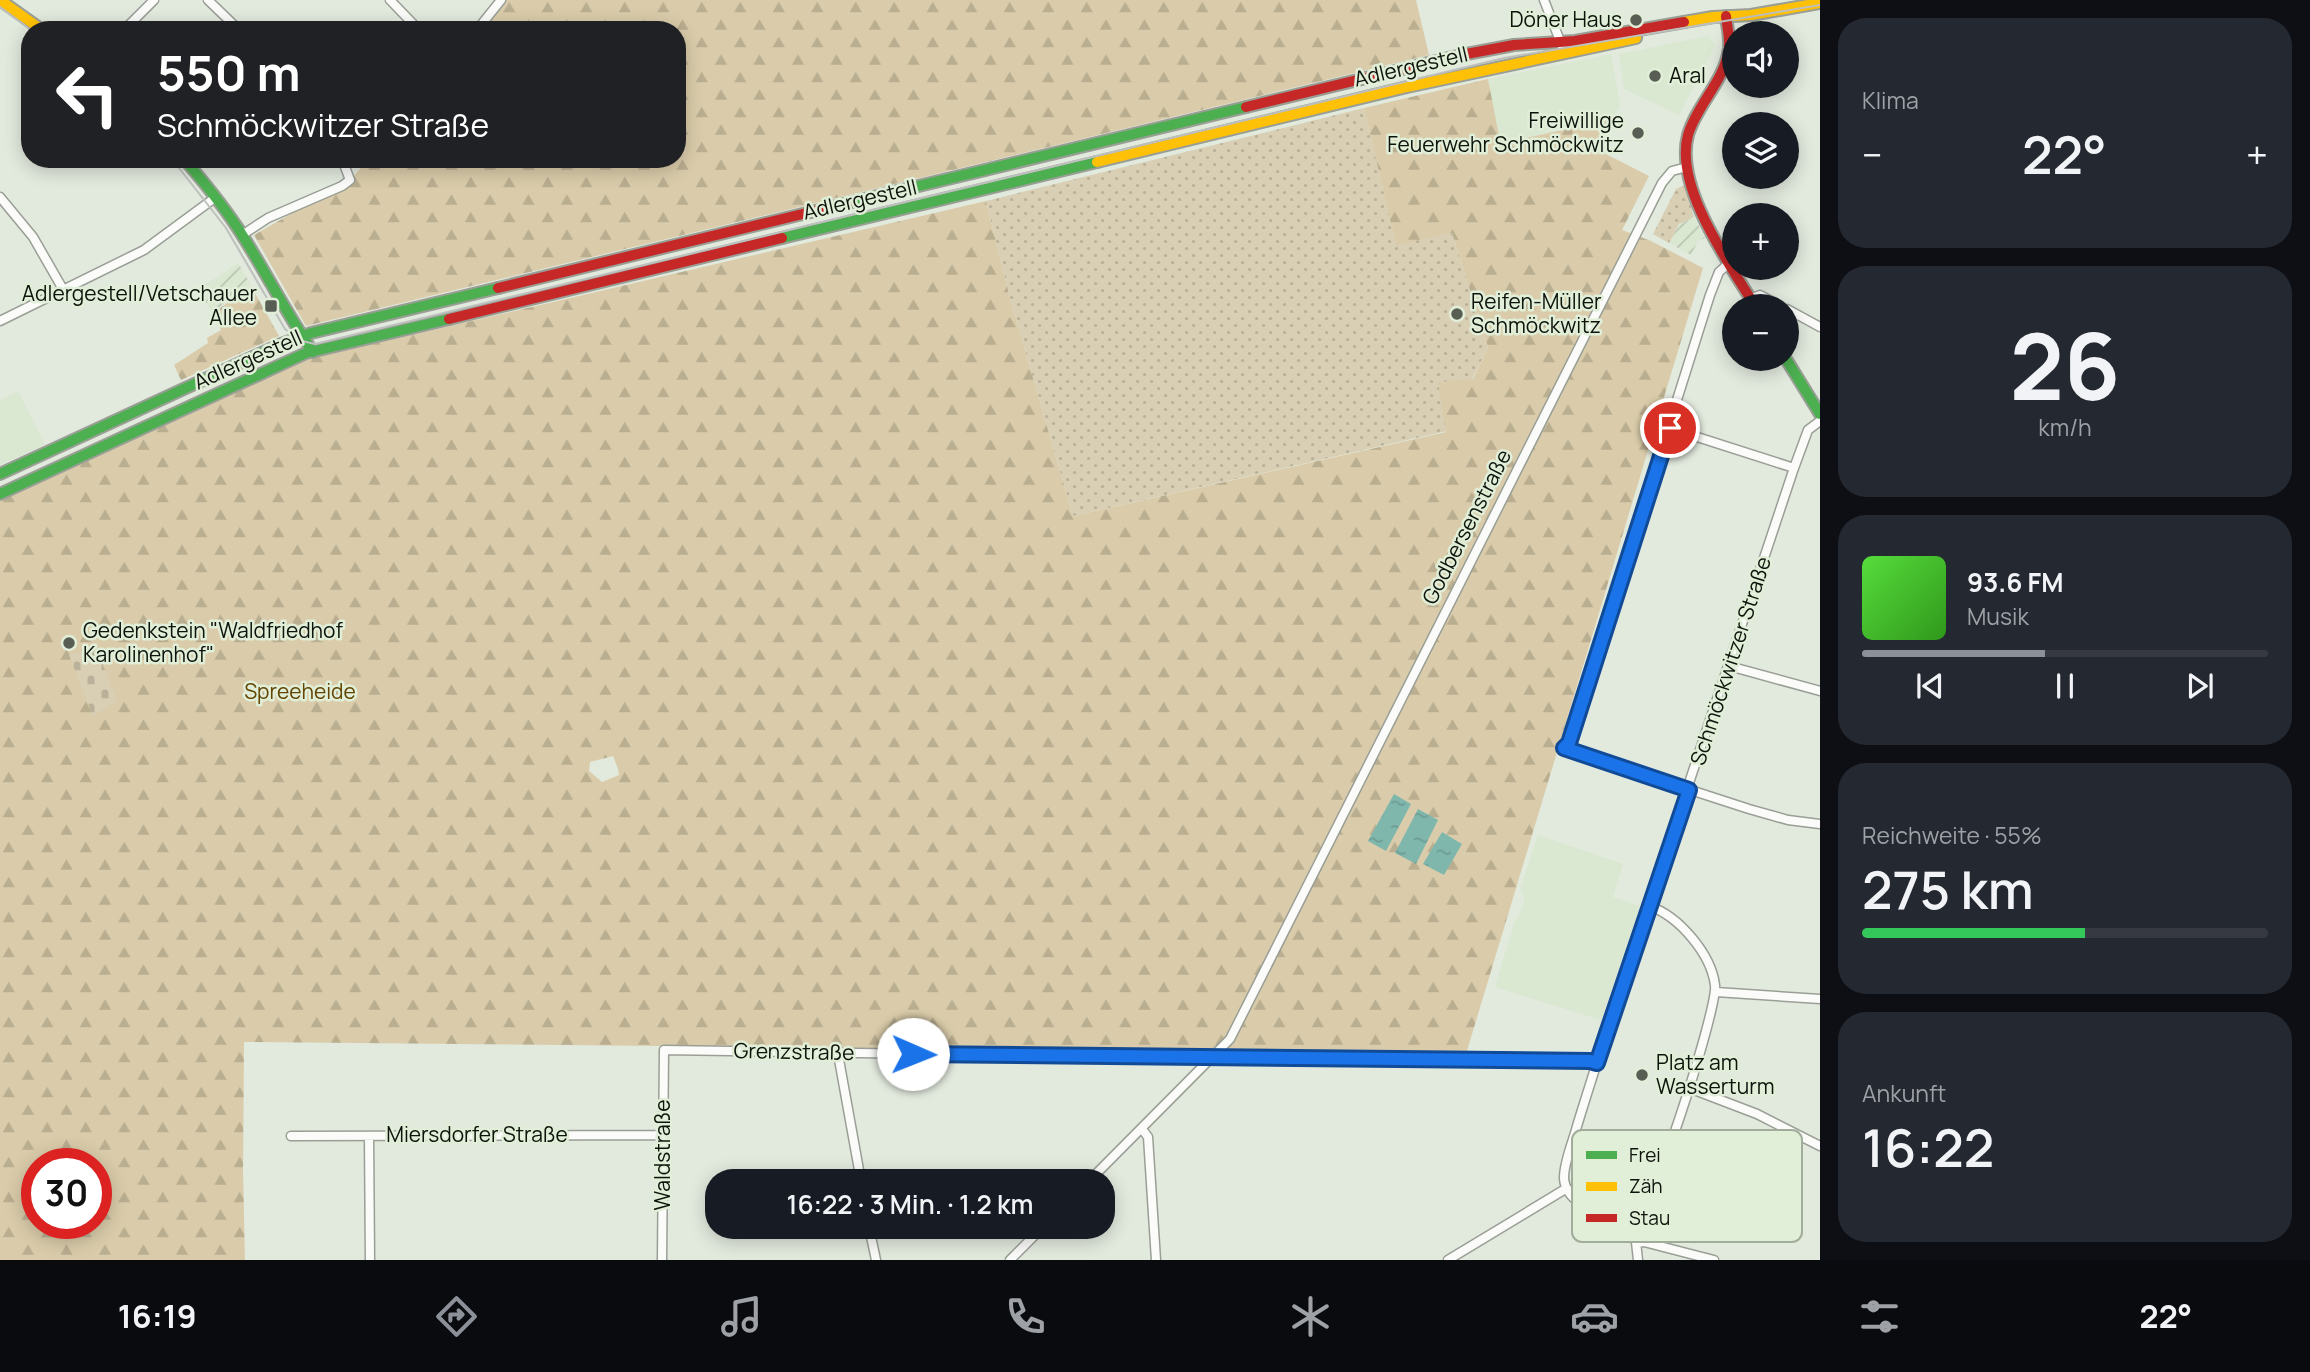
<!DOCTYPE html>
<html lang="de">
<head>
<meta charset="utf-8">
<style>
	body { margin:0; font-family:Manrope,sans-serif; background:#242831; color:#f1f3f6; height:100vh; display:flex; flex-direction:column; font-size:26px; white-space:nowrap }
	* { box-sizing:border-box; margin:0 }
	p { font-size:23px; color:#9ea1a6 }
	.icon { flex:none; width:38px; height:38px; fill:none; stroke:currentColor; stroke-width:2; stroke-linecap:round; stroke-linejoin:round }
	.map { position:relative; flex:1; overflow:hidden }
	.sheet { display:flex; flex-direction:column; gap:18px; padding:18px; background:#0d0f14; width:490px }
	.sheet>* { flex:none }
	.banner { position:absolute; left:21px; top:21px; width:665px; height:147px; border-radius:28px; box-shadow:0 4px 18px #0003; background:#202124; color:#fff; overflow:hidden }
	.buttons { position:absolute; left:1722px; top:21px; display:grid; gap:14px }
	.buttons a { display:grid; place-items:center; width:77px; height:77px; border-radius:50%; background:#171b24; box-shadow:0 4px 18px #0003; font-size:35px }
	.speed { position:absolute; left:21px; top:1148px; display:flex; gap:14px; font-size:35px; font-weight:700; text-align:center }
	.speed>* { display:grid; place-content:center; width:91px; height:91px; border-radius:50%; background:#171b24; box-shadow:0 4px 18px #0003; line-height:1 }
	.speed .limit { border:10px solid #d22; background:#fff; color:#111 }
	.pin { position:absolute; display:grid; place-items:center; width:60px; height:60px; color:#fff; margin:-30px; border:4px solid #fff; border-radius:50%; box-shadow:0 2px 7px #0007 }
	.me { position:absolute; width:77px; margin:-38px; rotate:91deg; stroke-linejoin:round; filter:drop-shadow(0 0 5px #0008) }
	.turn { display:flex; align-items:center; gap:24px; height:147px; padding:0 21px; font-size:32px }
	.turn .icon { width:91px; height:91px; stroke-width:2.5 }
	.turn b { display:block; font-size:49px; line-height:60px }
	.big { font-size:52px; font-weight:600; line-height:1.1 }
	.sheet .card { flex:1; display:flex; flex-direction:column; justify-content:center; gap:10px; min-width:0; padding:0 24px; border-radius:28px; background:#242831 }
	.sheet .dial { align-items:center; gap:0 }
	.dial b { font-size:91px; line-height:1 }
	.song { display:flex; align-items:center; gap:21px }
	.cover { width:84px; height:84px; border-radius:10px; background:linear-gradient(135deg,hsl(110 70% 55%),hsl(110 70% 35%)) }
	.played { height:7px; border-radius:4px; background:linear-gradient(90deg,#8c9099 45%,#363941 45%) }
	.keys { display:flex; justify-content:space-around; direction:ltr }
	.heat { display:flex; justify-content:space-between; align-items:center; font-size:38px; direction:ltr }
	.charge { height:10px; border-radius:5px; background:linear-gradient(90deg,#34c759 55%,#363941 0) }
	.trip { position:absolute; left:705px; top:1169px; width:410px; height:70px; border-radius:28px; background:#171b24; box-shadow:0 4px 18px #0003; font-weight:600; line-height:70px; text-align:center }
	.dock { display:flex; height:112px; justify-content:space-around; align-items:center; background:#090b0e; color:#9ea1a6 }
	.dock .icon { width:49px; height:49px }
	.dock .on { color:#8c9099 }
	.dock b { font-size:32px; color:#f1f3f6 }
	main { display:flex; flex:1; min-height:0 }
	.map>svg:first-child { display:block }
</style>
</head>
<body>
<main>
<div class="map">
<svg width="1820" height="1260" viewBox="0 0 1820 1260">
	<defs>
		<pattern id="industrial-furrows" width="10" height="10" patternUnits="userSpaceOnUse" patternTransform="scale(1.75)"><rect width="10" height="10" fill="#dae7d1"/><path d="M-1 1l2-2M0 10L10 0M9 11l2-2" fill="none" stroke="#bac5b2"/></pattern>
		<pattern id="grass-dots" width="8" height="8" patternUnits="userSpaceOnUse" patternTransform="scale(1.75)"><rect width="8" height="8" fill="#d9cfb4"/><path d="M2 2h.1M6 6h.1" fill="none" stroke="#b9b199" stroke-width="1.8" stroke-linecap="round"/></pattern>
		<pattern id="forest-firs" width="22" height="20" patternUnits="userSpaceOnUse" patternTransform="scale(1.75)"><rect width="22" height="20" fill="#daccaa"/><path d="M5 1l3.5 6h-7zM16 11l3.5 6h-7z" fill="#baae91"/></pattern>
		<pattern id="cemetery-stones" width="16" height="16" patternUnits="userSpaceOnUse" patternTransform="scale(1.75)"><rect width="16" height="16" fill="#d9cfb4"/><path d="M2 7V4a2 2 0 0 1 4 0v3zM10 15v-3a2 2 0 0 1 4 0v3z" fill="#b9b199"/></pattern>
		<pattern id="water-ripples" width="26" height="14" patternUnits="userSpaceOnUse" patternTransform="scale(1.75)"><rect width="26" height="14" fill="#7fb7ad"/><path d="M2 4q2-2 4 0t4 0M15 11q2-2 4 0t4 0" fill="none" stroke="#6d9c94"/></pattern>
	</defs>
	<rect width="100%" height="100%" fill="#e2e9dd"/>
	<!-- built -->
	<path fill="#dae7d1" d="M1708,36l7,9 -36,70 -55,-26 -5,-35z
		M1611,54l9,51 -7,13 -108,24 -6,-5 -11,-58z
		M18,391l27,53 -45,21v-65z
		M1538,835l85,29 -10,33 27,9 -39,114 -106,-33 20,-67 3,-3 7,-19 -5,-8z"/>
	<!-- industrial -->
	<path fill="url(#industrial-furrows)" d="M1694,217l11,21 -7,3 -7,14 -22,-12 10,-19z
		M238,263l13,22 -39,28 -14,-23z"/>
	<!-- grass -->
	<path fill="url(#grass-dots)" d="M1364,108l32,136 56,-11 36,114 -41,84 -374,85 -62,-214 -25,-101z
		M1685,185l9,32 -15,7 -10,19 -16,-9 23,-45z"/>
	<!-- forest -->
	<path fill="url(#forest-firs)" fill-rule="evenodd" d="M505,0h911l13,55 -1123,271 -52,-91 96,-55 19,-21h308v-129h-199z
		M1488,79l11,57h5l2,6 103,-22 4,2 -15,28 51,26 -27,54 29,11 52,27 -237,786 -1222,-12 -1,129 2,89h-245v-759l304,-141 682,-159 25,101 62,214 373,-84 -8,-50 35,-3 15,-32 -36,-114 -56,12 -32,-137zM613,756l5,13 1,6 -17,7 -13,-11 1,-9zM37,1164h59v59h-59z
		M251,286l28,50 -98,44 -7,-15 34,-22 -1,-5 14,-8 -9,-16z"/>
	<!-- cemetery -->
	<path fill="url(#cemetery-stones)" d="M96,647l21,54 -24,15 -24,-61z"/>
	<!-- water -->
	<path fill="url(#water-ripples)" d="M1394,794l17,10 -25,47 -18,-10z
		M1418,809l20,11 -22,44 -21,-11z
		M1442,832l20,12 -18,31 -21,-11z"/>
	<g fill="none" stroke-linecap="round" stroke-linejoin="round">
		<defs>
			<path id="street" d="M208,0l31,30
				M390,0l29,30
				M1544,0l18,46
				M124,30l30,-30
				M477,30l24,-30
				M0,197l33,40 31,54
				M242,235l26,-17 74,-32 8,-6 -8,-21
				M1728,264l-9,8 -9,23 -141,448 -5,6 185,60 39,11 32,4
				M1750,299l10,-4 21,11
				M1787,309l33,18
				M0,321l144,-71 72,-53
				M1669,428l125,40
				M1729,666l91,25
				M1649,906c30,10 62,48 66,79 3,21 -56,205 -71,221 -8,9 -19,13 -32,11 -18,-3 -47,-17 -48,-39 0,-17 9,-36 13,-52 13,-42 26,-83 40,-125 58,-178 118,-355 177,-533l14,-38 12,-9
				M1716,992l104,7
				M838,1054l23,127
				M1689,1088l68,26 63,32
				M1142,1129l6,8 8,123
				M291,1136l372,-1
				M369,1136l1,124
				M1089,1181l141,-142 432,-856 10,-12 15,-4
				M1633,1215l5,45
				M869,1227l7,33
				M1636,1243l8,-1 70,18
				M662,1260l2,-210 526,8 400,3 7,2
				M1010,1260l33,-33
				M1448,1260l119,-72"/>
			<path id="fast" d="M184,159c19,22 37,44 53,68 27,41 48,85 76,125
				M848,203l398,-96
				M782,238l315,-76
				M1786,359l34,55
				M0,474l281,-130 30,-11 187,-45
				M0,494l306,-141 143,-34"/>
			<path id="slow" d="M0,0l42,30
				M1684,22l29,-5 38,-2 69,-12
				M1097,162l310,-75 229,-49"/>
			<path id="jam" d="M1726,16c1,11 4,21 3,32 -4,33 -32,56 -41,87 -14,52 41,128 67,171
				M1246,107l215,-52 53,-10 61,-4 109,-19
				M498,288l350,-85
				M449,319l333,-81"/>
		</defs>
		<!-- street casing -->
		<use href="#street" stroke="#9a9f96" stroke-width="11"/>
		<!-- fast casing -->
		<use href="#fast" stroke="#9a9f96" stroke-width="14"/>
		<!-- slow casing -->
		<use href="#slow" stroke="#9a9f96" stroke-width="14"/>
		<!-- jam casing -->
		<use href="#jam" stroke="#9a9f96" stroke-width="14"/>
		<!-- street -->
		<use href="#street" stroke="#fbfcfa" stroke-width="8"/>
		<!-- fast -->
		<use href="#fast" stroke="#4caf50" stroke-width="10"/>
		<!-- slow -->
		<use href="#slow" stroke="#ffc107" stroke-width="10"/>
		<!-- jam -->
		<use href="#jam" stroke="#c62828" stroke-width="10"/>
		<!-- tram -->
		<path stroke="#bec0be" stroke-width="2" d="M0,7l31,23
			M172,159l54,69 59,101 13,11 17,4 1189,-286 316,-53"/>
	</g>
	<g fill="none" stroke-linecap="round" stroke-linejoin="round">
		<defs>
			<path id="route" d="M913,1054l677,7 7,2 92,-273 -125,-42 5,-5 101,-315"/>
		</defs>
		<!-- route casing -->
		<use href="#route" stroke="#114b97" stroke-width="18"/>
		<!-- route -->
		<use href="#route" stroke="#1a73e8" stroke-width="12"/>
	</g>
	<!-- markers -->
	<g fill="#585e54" stroke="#e1eed8" stroke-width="2.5">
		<circle cx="1636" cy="20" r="7"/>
		<circle cx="1655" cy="76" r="7"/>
		<circle cx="1638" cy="133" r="7"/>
		<rect x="264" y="299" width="14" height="14" rx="3.5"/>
		<circle cx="1457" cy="314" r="7"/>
		<circle cx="69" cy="643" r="7"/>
		<circle cx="1642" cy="1075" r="7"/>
	</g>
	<g text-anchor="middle" stroke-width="5" stroke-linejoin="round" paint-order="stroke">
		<!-- poi labels -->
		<g font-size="21" fill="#0e130b" stroke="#e1eed8" text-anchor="start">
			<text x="1622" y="27" text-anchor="end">Döner Haus</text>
			<text x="1669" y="83">Aral</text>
			<text x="1624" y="128" text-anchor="end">Freiwillige<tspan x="1624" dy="24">Feuerwehr Schmöckwitz</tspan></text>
			<text x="257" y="301" text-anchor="end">Adlergestell/Vetschauer<tspan x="257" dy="24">Allee</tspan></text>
			<text x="1471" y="309">Reifen-Müller<tspan x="1471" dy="24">Schmöckwitz</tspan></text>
			<text x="83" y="638">Gedenkstein "Waldfriedhof<tspan x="83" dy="24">Karolinenhof"</tspan></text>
			<text x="1656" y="1070">Platz am<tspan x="1656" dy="24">Wasserturm</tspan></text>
		</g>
		<!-- street labels -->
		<g font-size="21" fill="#0e130b" stroke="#e1eed8">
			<text transform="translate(1411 67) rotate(-13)" y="7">Adlergestell</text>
			<text transform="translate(860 200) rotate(-13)" y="7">Adlergestell</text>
			<text transform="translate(248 360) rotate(-24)" y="7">Adlergestell</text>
			<text transform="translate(1467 527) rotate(-63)" y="7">Godbersenstraße</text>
			<text transform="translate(1731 661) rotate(-72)" y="7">Schmöckwitzer Straße</text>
			<text transform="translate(794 1052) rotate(1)" y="7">Grenzstraße</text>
			<text x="477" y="1142">Miersdorfer Straße</text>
			<text transform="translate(663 1155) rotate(-90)" y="7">Waldstraße</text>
		</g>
		<!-- park labels -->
		<g font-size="21" fill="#634500" stroke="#e1eed8">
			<text x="300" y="699">Spreeheide</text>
		</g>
	</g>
	<!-- legend -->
	<rect x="1572" y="1130" width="230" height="112" rx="10" fill="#e1eed8" stroke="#a2ac9a" stroke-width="2"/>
	<rect x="1586" y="1151" width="31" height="8" fill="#4caf50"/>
	<rect x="1586" y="1182" width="31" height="9" fill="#ffc107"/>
	<rect x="1586" y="1214" width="31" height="8" fill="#c62828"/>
	<g font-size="19" fill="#0e130b">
		<text x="1629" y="1162">Frei</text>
		<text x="1629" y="1193">Zäh</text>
		<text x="1629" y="1225">Stau</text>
	</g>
</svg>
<div class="buttons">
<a><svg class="icon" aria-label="sound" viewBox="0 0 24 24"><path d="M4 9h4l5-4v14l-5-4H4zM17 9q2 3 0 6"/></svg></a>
<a><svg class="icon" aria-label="layers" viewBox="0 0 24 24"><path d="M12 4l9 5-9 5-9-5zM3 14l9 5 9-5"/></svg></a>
<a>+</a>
<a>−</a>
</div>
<div class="speed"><div class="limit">30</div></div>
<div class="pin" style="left:1670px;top:428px;background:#d93025"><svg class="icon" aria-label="arrive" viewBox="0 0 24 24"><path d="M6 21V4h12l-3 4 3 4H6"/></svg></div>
<svg class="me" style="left:913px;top:1054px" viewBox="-20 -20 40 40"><circle r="19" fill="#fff"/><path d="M0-13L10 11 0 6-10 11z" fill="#1a73e8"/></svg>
<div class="trip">16:22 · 3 Min. · 1.2 km</div>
<div class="banner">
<div class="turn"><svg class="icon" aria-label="left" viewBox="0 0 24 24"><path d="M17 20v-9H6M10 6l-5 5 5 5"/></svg><div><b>550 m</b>Schmöckwitzer Straße</div></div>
</div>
</div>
<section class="sheet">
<div class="card"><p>Klima</p>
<div class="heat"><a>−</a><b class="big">22°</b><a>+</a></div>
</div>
<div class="card dial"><b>26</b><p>km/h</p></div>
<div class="card">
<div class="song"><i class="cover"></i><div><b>93.6 FM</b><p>Musik</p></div></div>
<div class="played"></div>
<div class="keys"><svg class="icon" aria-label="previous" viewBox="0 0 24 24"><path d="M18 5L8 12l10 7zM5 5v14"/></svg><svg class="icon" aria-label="pause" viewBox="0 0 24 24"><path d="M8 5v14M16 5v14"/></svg><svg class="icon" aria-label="next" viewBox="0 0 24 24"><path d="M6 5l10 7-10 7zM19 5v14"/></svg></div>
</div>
<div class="card"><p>Reichweite · 55%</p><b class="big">275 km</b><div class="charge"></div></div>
<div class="card"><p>Ankunft</p><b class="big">16:22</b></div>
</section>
</main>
<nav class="dock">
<b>16:19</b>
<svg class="icon on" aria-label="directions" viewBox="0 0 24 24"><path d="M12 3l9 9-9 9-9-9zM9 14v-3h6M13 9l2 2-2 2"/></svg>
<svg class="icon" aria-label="music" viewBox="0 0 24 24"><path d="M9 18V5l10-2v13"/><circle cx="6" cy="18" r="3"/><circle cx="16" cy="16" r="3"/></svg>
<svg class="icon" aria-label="phone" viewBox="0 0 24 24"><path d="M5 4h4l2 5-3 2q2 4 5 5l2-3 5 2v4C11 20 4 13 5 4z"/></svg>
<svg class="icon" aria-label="climate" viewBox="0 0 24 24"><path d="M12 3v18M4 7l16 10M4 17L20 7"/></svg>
<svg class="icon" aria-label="car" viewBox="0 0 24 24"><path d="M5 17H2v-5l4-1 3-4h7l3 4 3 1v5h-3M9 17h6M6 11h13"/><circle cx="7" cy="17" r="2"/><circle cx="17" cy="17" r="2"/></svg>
<svg class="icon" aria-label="filters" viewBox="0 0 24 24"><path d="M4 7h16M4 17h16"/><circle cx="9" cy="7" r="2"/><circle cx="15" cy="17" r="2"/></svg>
<b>22°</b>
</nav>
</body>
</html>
